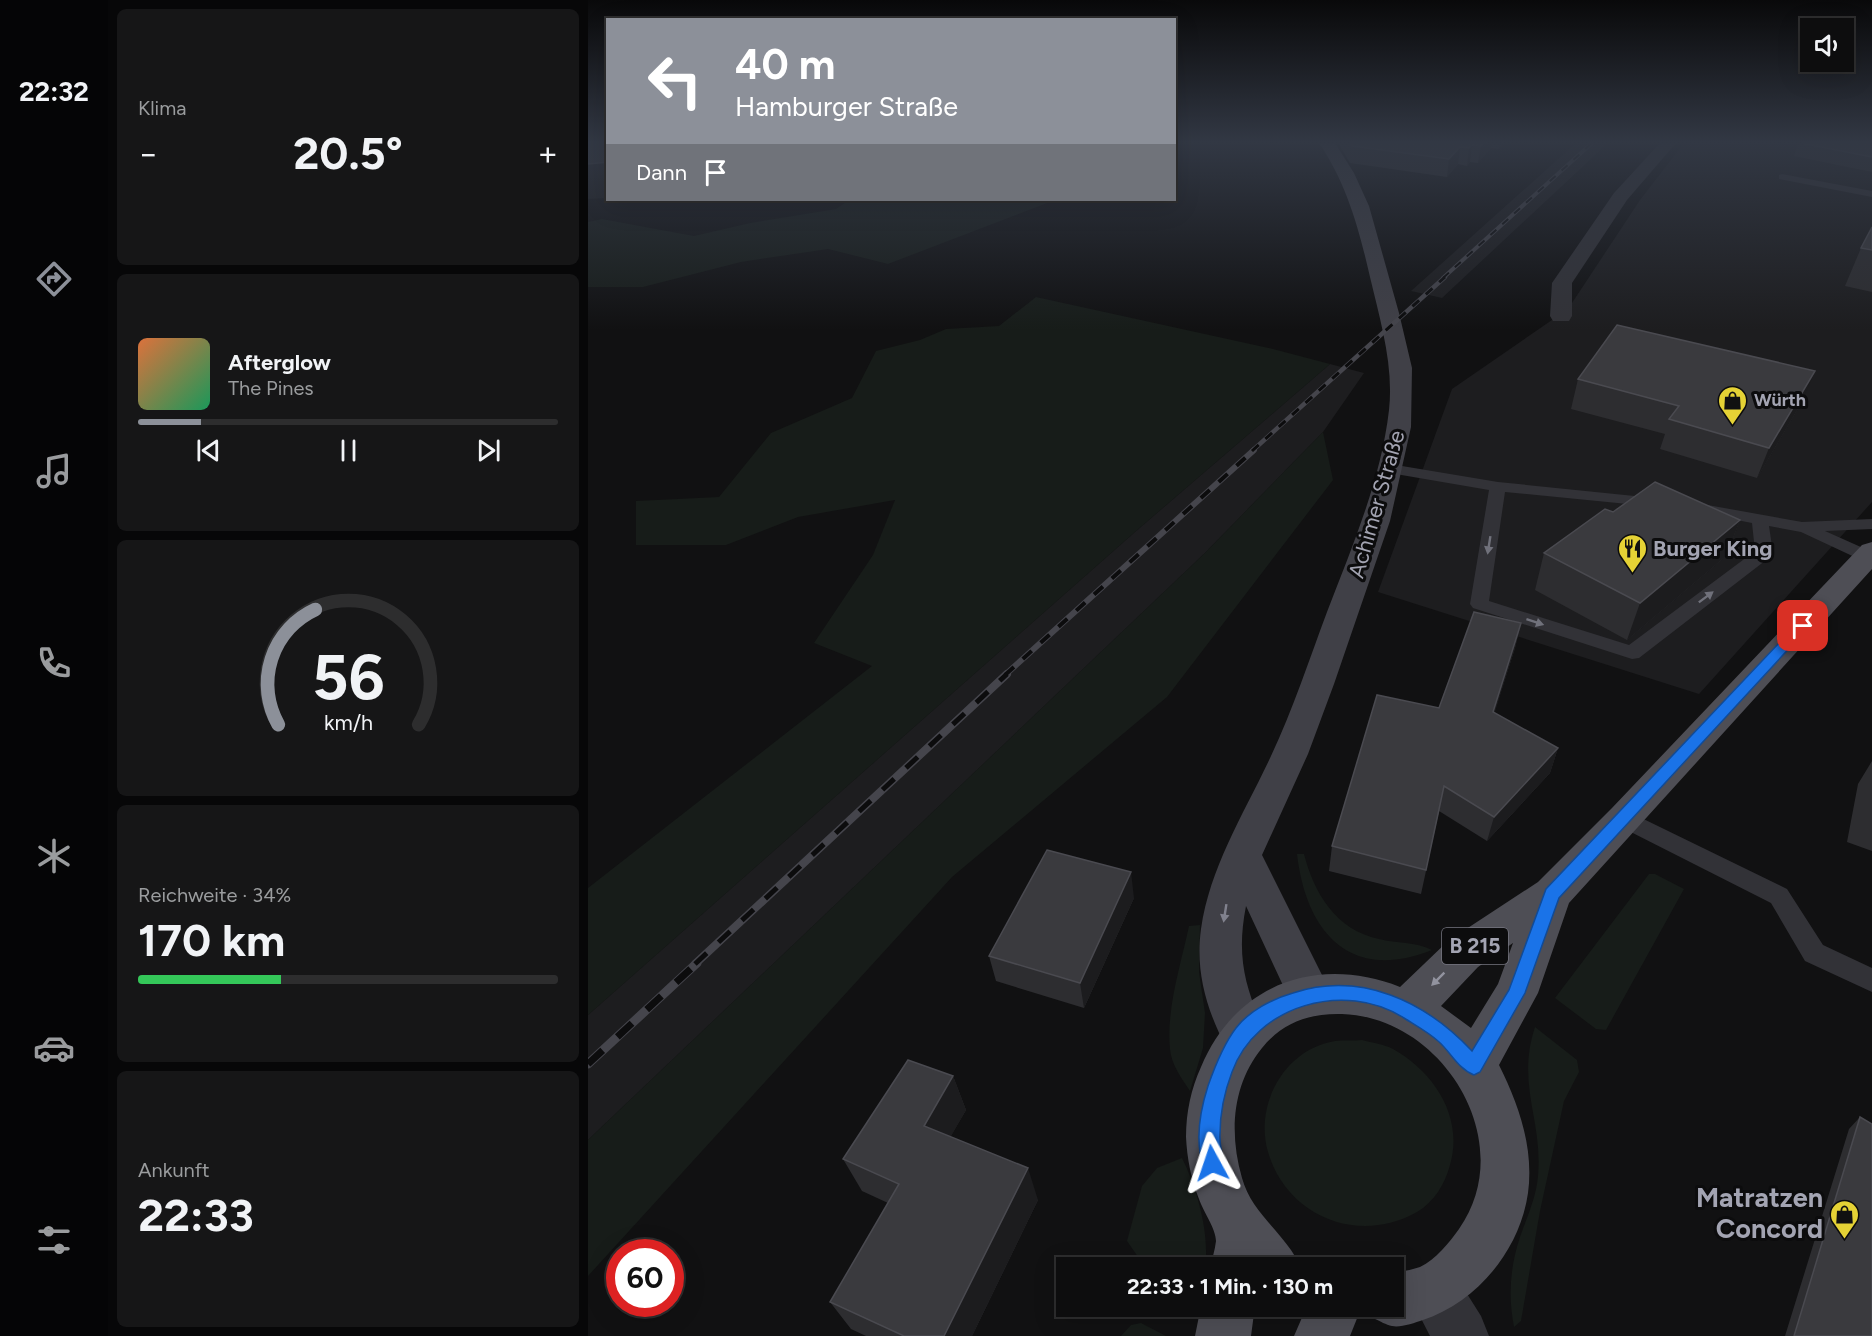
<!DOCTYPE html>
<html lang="de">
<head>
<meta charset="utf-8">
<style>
	body { margin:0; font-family:Figtree,sans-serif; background:#161617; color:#f1f3f6; height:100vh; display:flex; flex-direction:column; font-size:22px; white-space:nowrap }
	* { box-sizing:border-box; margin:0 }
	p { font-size:20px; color:#9a9c9e }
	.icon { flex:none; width:33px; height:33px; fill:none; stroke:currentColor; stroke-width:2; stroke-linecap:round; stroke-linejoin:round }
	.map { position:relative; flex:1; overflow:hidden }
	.side { display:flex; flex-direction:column; gap:9px; padding:9px; background:#070708; width:480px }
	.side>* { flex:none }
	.banner { position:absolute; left:18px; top:18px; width:570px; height:183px; border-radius:0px; box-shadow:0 6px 24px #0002,0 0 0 2px #2d2d2e; background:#8c9099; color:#fff; overflow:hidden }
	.tools { position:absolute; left:1212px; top:18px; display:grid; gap:12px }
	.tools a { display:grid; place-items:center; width:54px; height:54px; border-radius:0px; background:#0d0d0e; box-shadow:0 6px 24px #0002,0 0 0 2px #2d2d2e; font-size:30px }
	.speed { position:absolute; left:18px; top:1239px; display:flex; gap:12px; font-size:30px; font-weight:700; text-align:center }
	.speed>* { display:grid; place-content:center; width:78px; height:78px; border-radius:50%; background:#0d0d0e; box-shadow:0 6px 24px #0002,0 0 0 2px #2d2d2e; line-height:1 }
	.speed .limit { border:9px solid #d22; background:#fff; color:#111 }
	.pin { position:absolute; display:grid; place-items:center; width:51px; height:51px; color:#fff; margin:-26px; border-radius:12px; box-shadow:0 3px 9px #0006 }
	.me { position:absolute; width:66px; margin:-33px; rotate:355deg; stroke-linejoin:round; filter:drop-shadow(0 0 4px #0008) }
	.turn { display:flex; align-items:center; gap:21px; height:126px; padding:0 30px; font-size:27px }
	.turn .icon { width:78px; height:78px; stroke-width:2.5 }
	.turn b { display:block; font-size:42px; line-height:51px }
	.then { display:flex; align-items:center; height:57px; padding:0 30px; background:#0003; gap:12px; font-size:22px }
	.big { font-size:45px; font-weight:700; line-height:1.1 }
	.side .widget { flex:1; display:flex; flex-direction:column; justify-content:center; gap:9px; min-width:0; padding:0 21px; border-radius:9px; background:#161617 }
	.side .dial { align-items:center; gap:0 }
	.dial svg { height:156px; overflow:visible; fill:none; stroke:#2d2d2e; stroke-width:7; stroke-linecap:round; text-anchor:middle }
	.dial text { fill:#f1f3f6; stroke:none }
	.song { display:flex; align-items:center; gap:18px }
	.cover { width:72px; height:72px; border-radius:9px; background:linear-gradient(135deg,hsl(20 70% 55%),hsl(150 70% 35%)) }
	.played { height:6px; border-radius:3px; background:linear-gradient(90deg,#8c9099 15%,#2d2d2e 15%) }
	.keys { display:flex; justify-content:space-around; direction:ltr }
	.heat { display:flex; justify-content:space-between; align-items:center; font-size:33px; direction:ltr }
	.charge { height:9px; border-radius:4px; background:linear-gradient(90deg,#34c759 34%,#2d2d2e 0) }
	.trip { position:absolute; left:468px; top:1257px; width:348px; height:60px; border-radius:0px; background:#0d0d0e; box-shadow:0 6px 24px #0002,0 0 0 2px #2d2d2e; font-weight:700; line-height:60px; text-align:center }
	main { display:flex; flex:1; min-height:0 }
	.menu { display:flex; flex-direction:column; width:108px; justify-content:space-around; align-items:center; background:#050506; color:#9a9c9e }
	.menu .icon { width:42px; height:42px }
	.menu .active { color:#8c9099 }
	.menu b { font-size:27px; color:#f1f3f6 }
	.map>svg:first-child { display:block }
</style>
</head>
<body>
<main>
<nav class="menu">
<b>22:32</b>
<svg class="icon active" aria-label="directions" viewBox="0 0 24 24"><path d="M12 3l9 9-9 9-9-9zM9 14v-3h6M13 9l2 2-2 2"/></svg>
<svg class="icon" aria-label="music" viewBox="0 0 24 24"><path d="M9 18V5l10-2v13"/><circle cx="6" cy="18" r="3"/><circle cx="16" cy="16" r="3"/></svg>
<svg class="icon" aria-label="phone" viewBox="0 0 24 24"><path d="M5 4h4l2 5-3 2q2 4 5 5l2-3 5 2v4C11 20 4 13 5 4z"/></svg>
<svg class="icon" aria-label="climate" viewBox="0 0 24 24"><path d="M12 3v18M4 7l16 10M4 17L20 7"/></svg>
<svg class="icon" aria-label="car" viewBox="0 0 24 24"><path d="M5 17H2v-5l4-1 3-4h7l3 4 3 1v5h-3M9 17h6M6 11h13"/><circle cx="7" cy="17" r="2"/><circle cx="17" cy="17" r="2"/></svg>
<svg class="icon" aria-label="filters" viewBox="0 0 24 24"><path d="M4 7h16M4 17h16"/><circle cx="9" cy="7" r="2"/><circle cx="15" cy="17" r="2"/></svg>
</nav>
<section class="side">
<div class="widget"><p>Klima</p>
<div class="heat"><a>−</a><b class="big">20.5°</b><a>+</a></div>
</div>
<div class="widget">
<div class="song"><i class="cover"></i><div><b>Afterglow</b><p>The Pines</p></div></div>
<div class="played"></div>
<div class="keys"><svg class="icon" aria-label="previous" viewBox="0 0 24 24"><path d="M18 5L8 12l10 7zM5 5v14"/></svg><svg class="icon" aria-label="pause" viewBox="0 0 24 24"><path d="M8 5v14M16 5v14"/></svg><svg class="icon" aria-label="next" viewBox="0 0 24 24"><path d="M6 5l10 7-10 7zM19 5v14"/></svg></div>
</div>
<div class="widget dial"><svg viewBox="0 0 100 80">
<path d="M14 69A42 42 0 1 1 86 69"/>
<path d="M14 69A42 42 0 0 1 33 10" stroke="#8c9099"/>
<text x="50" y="56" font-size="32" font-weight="700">56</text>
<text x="50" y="72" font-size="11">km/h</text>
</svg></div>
<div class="widget"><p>Reichweite · 34%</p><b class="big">170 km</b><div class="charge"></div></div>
<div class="widget"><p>Ankunft</p><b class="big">22:33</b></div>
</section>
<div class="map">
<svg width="1284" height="1336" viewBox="0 0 1284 1336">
	<rect width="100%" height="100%" fill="#111112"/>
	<!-- built -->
	<path fill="#1d1d1f" d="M988,143h32l-166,155 -31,-7z
		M1096,143h188v359l-173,192 -321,-102 74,-203 116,-80 72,-109z
		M742,364l34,9 -41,59 -118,121 -617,587v-125l548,-484z"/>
	<!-- green -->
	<path fill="#171c19" d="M261,200h206l-167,64 -60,-15 -87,13 -98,25h-55v-65l14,-3 92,17 56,-13 86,-14z
		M448,297l237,52 57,15 -194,167 -548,484v-127l284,-222 -58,-23 59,-88 22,-55 -97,17 -72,28h-90v-44l83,-4 52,-64 81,-35 24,-47 44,-11 26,-11 53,-3z
		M735,432l10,48 -166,217 -215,180 -364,399v-136l617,-587z
		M709,854h7c10,39 32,76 75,85 18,5 36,2 53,11 -82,33 -126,-18 -135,-96z
		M1061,874h6l29,15 -78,141 -10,-1 -41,-31z
		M612,925l-1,47 6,41 -2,35 -13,43c-8,-12 -19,-27 -20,-42 -4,-40 11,-85 19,-123z
		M947,1027l42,33 2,12 -15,29 -24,110 -19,110 -7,6c-6,-31 -4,-60 6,-90 7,-20 16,-39 18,-61 5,-56 -22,-91 -3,-149z
		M774,1040c10,3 22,4 31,9 41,23 71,68 57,116 -5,19 -16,37 -33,47 -58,33 -130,5 -149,-60 -14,-48 17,-103 67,-111 9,-1 18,0 27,-1z
		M594,1158c15,30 28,76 23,109h-60l-18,-26 15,-55 15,-18z
		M553,1323l25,13h-45l10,-11z"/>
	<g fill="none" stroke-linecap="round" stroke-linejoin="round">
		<!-- lane -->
		<path fill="#323237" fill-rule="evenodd" d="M1194,174l90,17v6l-93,-18v-4z
			M802,464l108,18 166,17 2,3 -2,3 -6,2 -153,-15 -16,109 140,44 126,-94 -3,-28 -56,-11 -2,-3 2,-3 6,-2 100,18 70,-3v10l-47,2 47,21v8h-11l-60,-28 -32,-6 4,27 -3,4 -131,101 -7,1 -159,-51 -3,-4 19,-114 -105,-18 -2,-3z
			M1037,810l162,79 36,56 49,23v24l-67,-31 -34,-58 -154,-78 -3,-6 3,-6z"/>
		<!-- street -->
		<path fill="#323237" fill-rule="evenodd" d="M1072,143h16l-49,57 -55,83v33l-3,5h-16l-3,-5 2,-33 62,-90z
			M845,1262l19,8 29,46 8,20h-59l-24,-47 8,-19z"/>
		<!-- secondary -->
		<path fill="#404047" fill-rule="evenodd" d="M731,143h16l19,30 15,33 30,107 13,55 -1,59 -21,94 -56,163 -26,70 -46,101 70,140 -6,14 -16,6 -16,-6 -48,-103c-10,51 -1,82 20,128l-7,15 -16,6 -16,-6c-20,-38 -32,-77 -26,-120 9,-63 44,-117 70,-173 22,-47 38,-96 56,-144 25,-65 54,-132 62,-202 5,-45 -9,-90 -19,-133 -11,-48 -23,-93 -51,-134z"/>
		<!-- primary -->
		<path fill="#4e4e55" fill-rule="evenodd" d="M1284,542v27l-303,334 -31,90 -39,72c20,40 35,83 29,128 -8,57 -51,109 -105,127 -9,3 -23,8 -31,6 -6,-1 -12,-5 -17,-7l-5,-13h24v-33c8,-2 18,-3 26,-6 16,-8 29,-24 39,-38 61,-87 -16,-212 -117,-215 -33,-1 -60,9 -80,34 -30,37 -33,85 -20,130 10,37 45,56 59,90h-91c2,-9 5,-18 6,-27 0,-12 -13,-30 -17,-42 -8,-20 -12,-41 -13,-62 0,-25 5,-48 15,-70 35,-84 117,-112 199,-80l48,-46 90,-59 74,-74 250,-263zM925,943l-15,41 -27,44 -30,-22 37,-39z
			M613,1306h54l-4,30h-56z
			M719,1306h55l-12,30h-56z"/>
		<defs>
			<path id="rail-far4" d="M855,278l149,-135"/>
			<path id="rail-far3" d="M664,451l193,-174"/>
			<path id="rail-far2" d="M417,675l249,-225"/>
			<path id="rail-far1" d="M107,964l312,-290"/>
			<path id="rail" d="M0,1064l109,-101"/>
		</defs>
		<!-- rail-far4 casing -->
		<use href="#rail-far4" stroke="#45454c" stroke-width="4"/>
		<!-- rail-far3 casing -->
		<use href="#rail-far3" stroke="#45454c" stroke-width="4.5"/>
		<!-- rail-far2 casing -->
		<use href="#rail-far2" stroke="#45454c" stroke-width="6"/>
		<!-- rail-far1 casing -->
		<use href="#rail-far1" stroke="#45454c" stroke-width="8"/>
		<!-- rail casing -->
		<use href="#rail" stroke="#45454c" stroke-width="9"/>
		<!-- rail-far4 -->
		<use href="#rail-far4" stroke="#0c0c0d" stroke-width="2" stroke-dasharray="8" stroke-linecap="butt"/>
		<!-- rail-far3 -->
		<use href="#rail-far3" stroke="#0c0c0d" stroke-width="3" stroke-dasharray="9" stroke-linecap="butt"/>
		<!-- rail-far2 -->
		<use href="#rail-far2" stroke="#0c0c0d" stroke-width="4" stroke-dasharray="12" stroke-linecap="butt"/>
		<!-- rail-far1 -->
		<use href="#rail-far1" stroke="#0c0c0d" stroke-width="5" stroke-dasharray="16" stroke-linecap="butt"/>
		<!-- rail -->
		<use href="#rail" stroke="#0c0c0d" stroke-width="7" stroke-dasharray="20" stroke-linecap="butt"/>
	</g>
	<!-- wall -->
	<path fill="#2d2d30" d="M750,143h167l-6,6 -8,-1 -13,15 -8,-1 -3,4 -9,-2 -11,13 -97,-14z
		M1210,143h74v29l-78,-16z
		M1284,227v65l-27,-6 16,-38z
		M990,379l225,21 -46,78 -97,-29 5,-15 -94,-25z
		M1025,512l127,8 -14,36 -99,84 -92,-50 9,-37z
		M933,623l-6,25 -21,65 64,35 -8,25 -63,68 -48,-30 -18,83 -92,-23 3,-25 107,-138z
		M1284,761v90l-25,-9 11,-58z
		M546,898l-50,110 -88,-27 -7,-25z
		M365,1076l13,34 -16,27 88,63 -66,136h-106l-15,-7 -21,-27 58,-99 -26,-12 -19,-32z
		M1272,1117l12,219h-87l64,-207z"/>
	<!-- shaded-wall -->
	<path fill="#1c1c1e" d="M896,143h8l-1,5 -13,15 3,-17z
		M912,143h5l-6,6z
		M884,145l-2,17 -3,4 2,-18z
		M872,147l-2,17 -11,13 2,-18z
		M20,162v36l-20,1v-35z
		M1227,371l-12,29 -46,78 12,-30z
		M1152,520l-14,36 -99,84 13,-37z
		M933,623l-6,25 -28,89 6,-25z
		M970,748l-8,25 -63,68 7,-24z
		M543,872l3,26 -50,110 -4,-25z
		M365,1076l13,34 -28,49 -14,-33z
		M440,1168l10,32 -66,136h-28z"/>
	<!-- building -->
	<path fill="#3a3a3e" stroke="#4a4a50" stroke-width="1.5" d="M0,143h20v19l-20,2z
		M762,143h134l-3,3 -9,-1 -3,3 -9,-1 -11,12 -97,-13z
		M1213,143h71v14z
		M1284,227v23l-11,-2z
		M1029,325l198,46 -46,77 -100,-29 10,-13 -101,-27z
		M1067,482l85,38 -100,83 -96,-50 61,-44 8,3z
		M886,612l47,11 -28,89 65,36 -64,69 -50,-31 -18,84 -94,-24 45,-151 62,13z
		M459,850l84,22 -51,111 -91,-27z
		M320,1060l45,16 -29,50 104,42 -84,168h-40l-74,-34 69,-118 -56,-25z
		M1272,1117l12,7v212h-78z"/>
	<!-- one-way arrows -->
	<defs><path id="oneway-solid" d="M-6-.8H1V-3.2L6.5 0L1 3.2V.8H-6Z" transform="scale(1.5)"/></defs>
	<g fill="#70717b">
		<use href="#oneway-solid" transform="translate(901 545) rotate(99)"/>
		<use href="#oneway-solid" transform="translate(1118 597) rotate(-37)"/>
		<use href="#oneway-solid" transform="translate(947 622) rotate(18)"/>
	</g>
	<use fill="#80818d" href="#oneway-solid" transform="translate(637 913) rotate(99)"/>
	<use fill="#92939f" href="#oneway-solid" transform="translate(850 979) rotate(135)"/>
	<!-- sky -->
	<linearGradient id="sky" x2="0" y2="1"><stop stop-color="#09090a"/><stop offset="0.43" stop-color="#323844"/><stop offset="1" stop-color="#323844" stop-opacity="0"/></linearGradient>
	<rect width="1284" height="330" fill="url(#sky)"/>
	<!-- route -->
	<path fill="#1a73e8" stroke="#114b97" stroke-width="1.5" d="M1215,622l6,4 -2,3 -248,269 -34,95 -45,79 -6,3c-16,-6 -24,-24 -36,-34 -10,-9 -23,-16 -34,-23 -59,-38 -148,-13 -172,54 -8,21 -12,41 -12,62 -1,13 5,24 0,36l-8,3 -7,-3c-11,-26 -5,-59 3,-84 7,-20 15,-41 28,-58 13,-17 36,-29 57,-35 68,-22 132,8 179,58l37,-61 37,-101 252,-266z"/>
	<!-- icons -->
	<defs>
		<symbol id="shop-pin" viewBox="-11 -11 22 30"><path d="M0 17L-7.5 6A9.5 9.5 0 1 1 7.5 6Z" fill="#e5d235" stroke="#0c0c0d"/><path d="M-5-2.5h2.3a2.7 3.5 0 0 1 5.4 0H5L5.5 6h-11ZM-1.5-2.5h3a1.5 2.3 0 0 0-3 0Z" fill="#111"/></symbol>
		<symbol id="restaurant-pin" viewBox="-11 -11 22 30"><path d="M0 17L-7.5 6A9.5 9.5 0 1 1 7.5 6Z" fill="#e5d235" stroke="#0c0c0d"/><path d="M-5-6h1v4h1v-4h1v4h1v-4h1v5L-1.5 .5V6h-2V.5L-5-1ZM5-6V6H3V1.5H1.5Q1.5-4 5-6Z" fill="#111"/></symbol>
	</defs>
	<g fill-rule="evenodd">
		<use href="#shop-pin" x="1128" y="384" width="33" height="45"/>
		<use href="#restaurant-pin" x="1028" y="532" width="33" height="45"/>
		<use href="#shop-pin" x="1240" y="1198" width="33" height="45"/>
	</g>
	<g text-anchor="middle" stroke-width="6" stroke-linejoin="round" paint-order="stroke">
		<!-- far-poi labels -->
		<g font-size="18" font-weight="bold" fill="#a3a4b2" stroke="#0c0c0d" text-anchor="start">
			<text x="1166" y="406">Würth</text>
		</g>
		<!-- shield labels -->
		<rect fill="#0c0c0d" stroke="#767680" stroke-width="1.5" x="854" y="928" width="66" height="36" rx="4.5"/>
		<g font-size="21" font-weight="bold" fill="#a3a4b2">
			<text x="887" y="953">B 215</text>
		</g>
		<!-- street labels -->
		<g font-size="22" fill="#a3a4b2" stroke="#0c0c0d">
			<text transform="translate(788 504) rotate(-74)" y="8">Achimer Straße</text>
		</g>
		<!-- poi labels -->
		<g font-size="22" font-weight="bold" fill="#a3a4b2" stroke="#0c0c0d" text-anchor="start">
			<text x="1065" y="556">Burger King</text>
		</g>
		<!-- near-poi labels -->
		<g font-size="27" font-weight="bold" fill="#a3a4b2" stroke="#0c0c0d" text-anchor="end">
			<text x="1235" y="1207">Matratzen<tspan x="1235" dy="31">Concord</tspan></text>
		</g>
	</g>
</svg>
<div class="tools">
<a><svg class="icon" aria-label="sound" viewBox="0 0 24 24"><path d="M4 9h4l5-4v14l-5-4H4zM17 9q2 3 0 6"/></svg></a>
</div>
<div class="speed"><div class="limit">60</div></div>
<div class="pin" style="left:1215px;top:626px;background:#d93025"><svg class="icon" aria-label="arrive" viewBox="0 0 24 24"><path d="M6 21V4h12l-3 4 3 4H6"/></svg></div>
<svg class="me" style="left:624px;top:1163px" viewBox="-20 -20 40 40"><path d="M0-17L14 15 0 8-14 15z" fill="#1a73e8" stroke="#fff" stroke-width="4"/></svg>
<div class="trip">22:33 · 1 Min. · 130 m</div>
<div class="banner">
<div class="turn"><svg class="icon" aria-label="left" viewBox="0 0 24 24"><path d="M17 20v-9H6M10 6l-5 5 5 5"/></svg><div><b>40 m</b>Hamburger Straße</div></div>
<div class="then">Dann<svg class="icon" aria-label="arrive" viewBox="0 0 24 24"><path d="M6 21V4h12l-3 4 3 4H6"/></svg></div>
</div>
</div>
</main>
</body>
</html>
